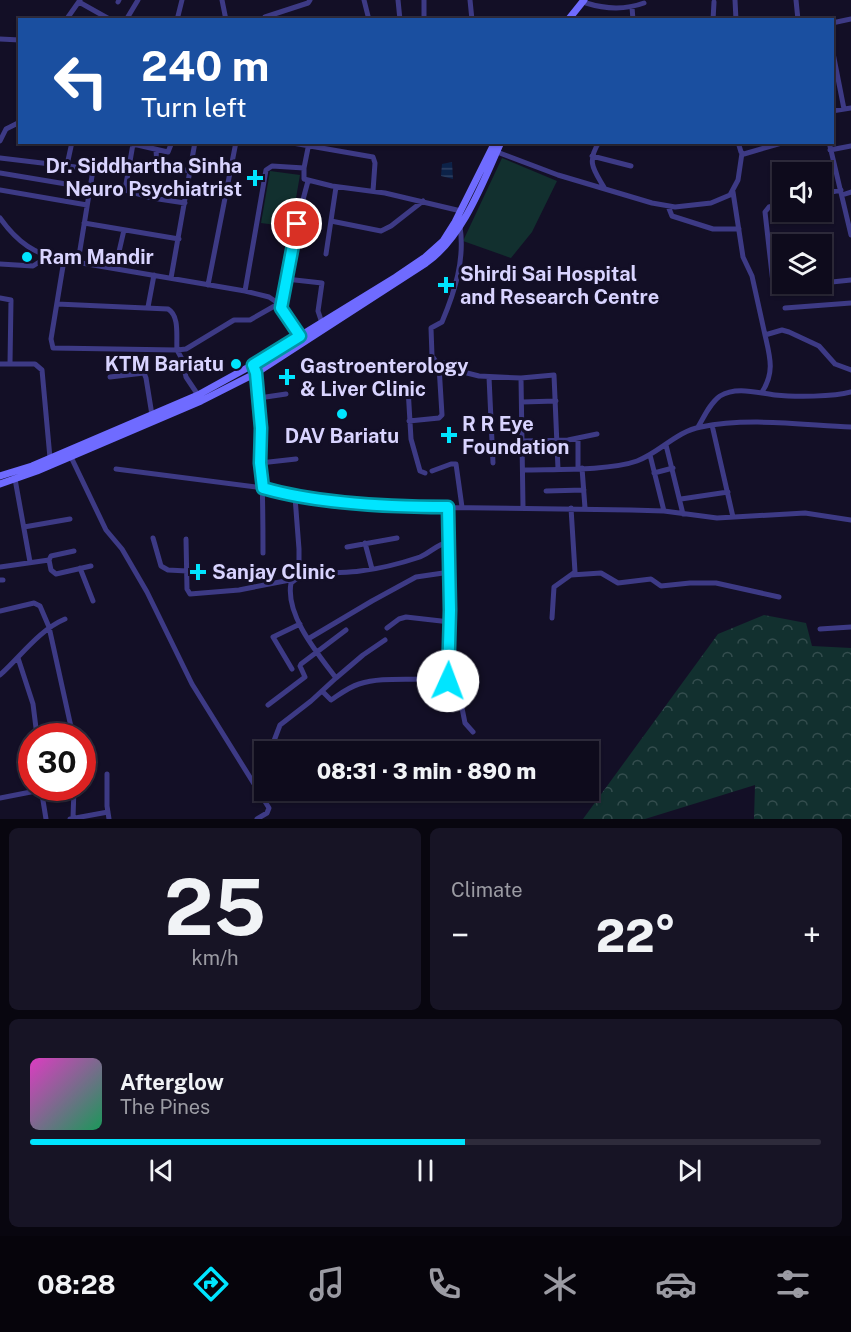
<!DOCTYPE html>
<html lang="en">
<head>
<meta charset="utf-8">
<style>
	body { margin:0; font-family:"Public Sans",sans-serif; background:#171425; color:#f1f3f6; height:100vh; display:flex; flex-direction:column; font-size:22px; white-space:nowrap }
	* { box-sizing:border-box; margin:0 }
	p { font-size:20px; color:#9b9ba3 }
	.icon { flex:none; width:33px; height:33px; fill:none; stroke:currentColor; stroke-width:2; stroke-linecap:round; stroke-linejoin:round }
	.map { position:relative; height:819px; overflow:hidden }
	.sheet { display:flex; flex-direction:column; gap:9px; padding:9px; background:#08060f; flex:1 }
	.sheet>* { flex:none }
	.banner { position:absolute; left:18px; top:18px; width:816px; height:126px; border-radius:0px; box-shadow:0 2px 4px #0004,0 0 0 2px #2e2b3b; background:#1a4fa0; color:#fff; overflow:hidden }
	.buttons { position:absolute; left:772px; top:162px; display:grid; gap:12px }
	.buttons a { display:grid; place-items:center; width:60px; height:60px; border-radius:0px; background:#0e0b1c; box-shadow:0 2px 4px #0004,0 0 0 2px #2e2b3b; font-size:30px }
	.speed { position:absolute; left:18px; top:723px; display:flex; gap:12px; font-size:30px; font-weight:700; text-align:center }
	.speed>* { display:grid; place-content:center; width:78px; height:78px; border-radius:50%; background:#0e0b1c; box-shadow:0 2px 4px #0004,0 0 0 2px #2e2b3b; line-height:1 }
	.speed .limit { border:9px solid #d22; background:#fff; color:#111 }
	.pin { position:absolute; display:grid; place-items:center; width:51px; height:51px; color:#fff; margin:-26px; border:3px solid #fff; border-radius:50%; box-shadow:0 2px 6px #0007 }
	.me { position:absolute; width:66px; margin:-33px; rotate:2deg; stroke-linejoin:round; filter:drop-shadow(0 0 4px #0008) }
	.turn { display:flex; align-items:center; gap:21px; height:126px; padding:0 24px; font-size:27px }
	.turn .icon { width:78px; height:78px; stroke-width:2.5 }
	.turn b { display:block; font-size:42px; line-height:51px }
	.big { font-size:45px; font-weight:800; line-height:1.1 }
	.sheet .card { flex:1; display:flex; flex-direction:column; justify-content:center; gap:9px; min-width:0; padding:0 21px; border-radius:9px; background:#171425 }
	.sheet .dial { align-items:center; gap:0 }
	.dial b { font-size:78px; line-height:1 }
	.song { display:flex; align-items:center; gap:18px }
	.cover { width:72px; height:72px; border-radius:9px; background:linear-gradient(135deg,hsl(310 70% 55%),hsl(150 70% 35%)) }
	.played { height:6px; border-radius:3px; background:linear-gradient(90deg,#00e5ff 55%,#2e2b3b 55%) }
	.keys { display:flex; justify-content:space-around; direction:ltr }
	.heat { display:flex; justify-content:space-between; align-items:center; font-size:33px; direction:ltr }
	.sheet .tiles { flex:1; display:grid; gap:9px; grid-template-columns:1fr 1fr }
	.card:last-child { grid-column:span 2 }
	.trip { position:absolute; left:254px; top:741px; width:345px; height:60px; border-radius:0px; background:#0e0b1c; box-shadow:0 2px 4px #0004,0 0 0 2px #2e2b3b; font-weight:800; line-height:60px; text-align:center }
	.tab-bar { display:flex; height:96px; justify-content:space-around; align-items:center; background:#06040b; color:#9b9ba3 }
	.tab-bar .icon { width:42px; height:42px }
	.tab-bar .current { color:#00e5ff }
	.tab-bar b { font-size:27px; color:#f1f3f6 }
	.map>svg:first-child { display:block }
</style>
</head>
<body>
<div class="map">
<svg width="851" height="819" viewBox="0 0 851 819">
	<defs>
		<pattern id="forest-crowns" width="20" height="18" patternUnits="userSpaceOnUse" patternTransform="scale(1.5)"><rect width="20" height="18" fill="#12302f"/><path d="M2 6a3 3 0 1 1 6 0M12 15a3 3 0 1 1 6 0" fill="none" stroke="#344d4e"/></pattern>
		<pattern id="water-rules" width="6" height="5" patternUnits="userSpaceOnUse" patternTransform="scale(1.5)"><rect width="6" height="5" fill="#0c2248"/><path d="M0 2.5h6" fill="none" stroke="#2f4163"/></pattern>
	</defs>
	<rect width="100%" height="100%" fill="#130f26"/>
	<!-- forest -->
	<path fill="url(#forest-crowns)" d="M764,615l42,8 6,23 39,2v171h-97l1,-34 -110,34h-62l135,-185z"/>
	<!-- green -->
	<path fill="#12302f" d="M502,158l55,23 -25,51 -21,26 -48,-17z
		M270,171l30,4 -9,52 -30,-4z"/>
	<!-- water -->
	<path fill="url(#water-rules)" d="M452,162l1,17 -12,-3 1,-12z"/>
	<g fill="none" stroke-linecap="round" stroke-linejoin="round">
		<!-- minor -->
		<path stroke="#3d3a85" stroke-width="5" d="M222,0l4,20
			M364,0l5,20
			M398,0l2,20
			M424,0v20
			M470,0l2,20
			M735,0l1,20
			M796,0l2,20
			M79,2l32,18
			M118,2l1,-2
			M586,3c19,6 39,7 58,0
			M632,7l1,13
			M265,17l43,-14 2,-3
			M66,20l14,-20
			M126,20l12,-20
			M177,20l5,-20
			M713,20l1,-18
			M832,23l19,-4
			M0,39l20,1
			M832,48l12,61
			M832,111l19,-3
			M0,141l6,-12 14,-7
			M122,142l11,2 -8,46 27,8 33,5
			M287,142l86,15 2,6 -2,28
			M599,142c-13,21 -5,28 6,47
			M738,142l3,10 3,2 41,-12
			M829,142l22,93
			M133,144l35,8 4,-10
			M156,150l1,15 33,6
			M830,150l21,-4
			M497,152l61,23 94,28 23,4 36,-4 19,-8 8,-15 4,-27
			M592,156l39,10
			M0,158l126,15
			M67,165l5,-23
			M304,168l5,-25
			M0,173l90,15
			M0,190l87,15
			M733,192l10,65 9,19 13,59 17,-5 7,2 30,14 16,18 16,6
			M822,194l19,-4
			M842,195l9,-3
			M783,203l-14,4 -4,5 8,71 5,3 31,-2
			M668,206l4,10 41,13h26
			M0,218c17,24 35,37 64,42
			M331,221l50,10 10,-5 32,-25
			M84,223l95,16
			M326,254l10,-67
			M78,262l15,-92
			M0,264l33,2 14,-9
			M115,269l9,-39
			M171,278l24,-136
			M286,279l36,4 -4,28 4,12
			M822,283l29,-3
			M208,285l28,-143
			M245,291l21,-121 6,-4 32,2v11l28,7 53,7 76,18
			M0,298l11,2 -1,63
			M57,304l111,5c12,7 8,28 9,41l9,-1 48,-29h16l28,-16
			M148,307l6,-32
			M281,308l12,-71 15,-56
			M785,308l66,-5
			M438,363h6l15,8 20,5 42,2 33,-3 4,94
			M0,364h35l7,6 8,88
			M253,365l3,8c6,60 7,120 7,180
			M110,377l34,-4 2,5 6,37
			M489,377l4,86
			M521,378l2,129
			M408,388l3,51 9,32 5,2
			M762,392c13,-20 8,-35 3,-57
			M198,395l-12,-18 -4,-18 -5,-9 -124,-2 -2,-9 13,-79 181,31 24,6 6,4 26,38
			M259,398l27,-4
			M522,402l34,-1
			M409,421l30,-3 3,-3 -3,-49 -7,-10 -1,-28 11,-6c13,-31 23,-62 18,-96
			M712,425l21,92
			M698,427c6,-10 12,-24 22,-31 16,-10 38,-3 55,-1 19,2 59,2 76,-3
			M578,438v30
			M523,441l45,-1 29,-6
			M666,445l17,69
			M650,455l14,56
			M71,457l35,73 16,19 25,43 45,92 77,124 -2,5 -10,6
			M260,463l36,-4
			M582,468l3,40
			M116,469l147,19 44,10 102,9 222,3 33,1 53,7 88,-5 46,7
			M523,470c31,-1 86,1 114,-9 22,-8 40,-30 64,-34 46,-10 103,-2 150,0
			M432,471l19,-7h5l6,43
			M654,473l19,-5
			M15,479l15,83
			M546,491l38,-1
			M295,497l4,52v29
			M681,499l47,-7
			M448,507l2,65
			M24,527l46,-8
			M153,538l8,28 7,4 19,1
			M186,539l1,50 3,5 49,-4 56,-11
			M365,543l7,26
			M347,547l50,-9
			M49,560l2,10 5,4 35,-8
			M0,567l49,-7 2,-4 23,-5
			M80,568l13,33
			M571,575l30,-2 17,10 33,-4 10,7 29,-3h26l63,14
			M0,580h3
			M0,611l34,-8 6,3 9,21 24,109
			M552,618l2,-31 21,-15 -4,-64
			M387,628l12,-9 7,-2 44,5
			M820,629l31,-2
			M308,639l64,-38 44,-24 34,-5 -1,100 -1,4c-29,7 -60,-1 -89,8 -10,3 -19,10 -28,16l-9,-9
			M385,640l-22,15 -27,23c-18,-24 -51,-63 -45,-95 13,-13 51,-9 69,-12 19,-2 42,-8 60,-14 12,-5 15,-12 29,-15
			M18,658l15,46 4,32
			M292,669l-19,-32 27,-13
			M0,675c21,-19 39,-45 65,-56
			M448,676v15l14,17 3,15 8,9
			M268,705l37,-28 -5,-11 1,-2 45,-34
			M277,752l-5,-6 8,-21 31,-24 25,-23
			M107,774v32l2,13
			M41,788l5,31
			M0,798l41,-8
			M73,818l1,-30
			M70,819l38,-7"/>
		<!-- secondary -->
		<path stroke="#6f6bff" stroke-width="7" d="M568,20l16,-20
			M0,476l32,-10 166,-71 58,-32 140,-86 28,-19 19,-17 12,-19 40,-80
			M0,484l37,-13 164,-70 55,-28 170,-110c37,-26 57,-81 75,-121"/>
	</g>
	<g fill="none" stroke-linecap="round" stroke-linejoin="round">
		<defs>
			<path id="route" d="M297,224l-16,84 19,28 -47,29 3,8 5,55 -1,35 3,25c55,16 127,19 185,19l2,103 -2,71"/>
		</defs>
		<!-- route casing -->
		<use href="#route" stroke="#0095a6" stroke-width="15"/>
		<!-- route -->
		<use href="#route" stroke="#00e5ff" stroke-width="10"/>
	</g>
	<!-- markers -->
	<g fill="#00e5ff" stroke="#130f26" stroke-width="2">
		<path d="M252 169h6v6h6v6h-6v6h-6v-6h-6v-6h6z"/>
		<circle cx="27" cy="257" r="6"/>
		<path d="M443 276h6v6h6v6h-6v6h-6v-6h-6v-6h6z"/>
		<circle cx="236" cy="364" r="6"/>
		<path d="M284 368h6v6h6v6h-6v6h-6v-6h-6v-6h6z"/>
		<circle cx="342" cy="414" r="6"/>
		<path d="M446 426h6v6h6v6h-6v6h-6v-6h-6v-6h6z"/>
		<path d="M195 563h6v6h6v6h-6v6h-6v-6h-6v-6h6z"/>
	</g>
	<g text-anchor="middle" stroke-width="6" stroke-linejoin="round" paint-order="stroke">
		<!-- poi labels -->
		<g font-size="20" font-weight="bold" fill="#d9d4ff" stroke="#130f26" text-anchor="start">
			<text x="242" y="173" text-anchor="end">Dr. Siddhartha Sinha<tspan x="242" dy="23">Neuro Psychiatrist</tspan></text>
			<text x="39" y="264">Ram Mandir</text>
			<text x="460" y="281">Shirdi Sai Hospital<tspan x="460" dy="23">and Research Centre</tspan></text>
			<text x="224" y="371" text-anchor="end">KTM Bariatu</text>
			<text x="300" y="373">Gastroenterology<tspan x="300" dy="23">&amp; Liver Clinic</tspan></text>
			<text x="462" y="431">R R Eye<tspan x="462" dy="23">Foundation</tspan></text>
			<text x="342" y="443" text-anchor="middle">DAV Bariatu</text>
			<text x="212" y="579">Sanjay Clinic</text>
		</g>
	</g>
</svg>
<div class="buttons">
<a><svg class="icon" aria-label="sound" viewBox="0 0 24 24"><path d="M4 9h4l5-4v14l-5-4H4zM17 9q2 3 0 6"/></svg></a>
<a><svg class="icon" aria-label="layers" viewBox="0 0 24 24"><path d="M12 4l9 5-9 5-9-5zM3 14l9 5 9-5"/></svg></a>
</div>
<div class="speed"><div class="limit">30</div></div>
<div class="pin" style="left:297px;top:224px;background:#d93025"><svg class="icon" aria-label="arrive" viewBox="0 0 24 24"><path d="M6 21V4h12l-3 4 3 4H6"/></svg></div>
<svg class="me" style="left:448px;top:681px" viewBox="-20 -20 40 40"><circle r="19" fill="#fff"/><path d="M0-13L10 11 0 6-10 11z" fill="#00e5ff"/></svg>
<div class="trip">08:31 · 3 min · 890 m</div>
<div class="banner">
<div class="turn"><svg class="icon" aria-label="left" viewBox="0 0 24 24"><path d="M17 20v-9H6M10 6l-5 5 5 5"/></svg><div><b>240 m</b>Turn left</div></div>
</div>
</div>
<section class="sheet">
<div class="tiles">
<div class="card dial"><b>25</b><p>km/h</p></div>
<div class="card"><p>Climate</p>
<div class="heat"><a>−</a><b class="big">22°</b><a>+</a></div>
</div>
<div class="card">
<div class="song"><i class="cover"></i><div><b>Afterglow</b><p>The Pines</p></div></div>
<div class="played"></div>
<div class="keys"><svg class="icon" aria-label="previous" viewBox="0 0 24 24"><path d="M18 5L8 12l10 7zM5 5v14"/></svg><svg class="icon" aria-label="pause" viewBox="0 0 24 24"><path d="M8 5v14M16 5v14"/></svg><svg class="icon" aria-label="next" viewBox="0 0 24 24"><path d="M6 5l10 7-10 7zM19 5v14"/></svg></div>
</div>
</div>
</section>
<nav class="tab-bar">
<b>08:28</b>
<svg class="icon current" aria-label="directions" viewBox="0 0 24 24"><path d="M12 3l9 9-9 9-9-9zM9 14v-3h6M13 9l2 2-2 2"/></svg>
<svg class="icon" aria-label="music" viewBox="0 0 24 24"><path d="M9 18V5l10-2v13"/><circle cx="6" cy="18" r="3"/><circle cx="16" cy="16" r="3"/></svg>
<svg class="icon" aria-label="phone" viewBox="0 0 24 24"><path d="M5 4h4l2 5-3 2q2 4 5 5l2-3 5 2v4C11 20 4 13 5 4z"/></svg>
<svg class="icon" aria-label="climate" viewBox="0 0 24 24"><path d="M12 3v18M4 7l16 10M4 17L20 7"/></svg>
<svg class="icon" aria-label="car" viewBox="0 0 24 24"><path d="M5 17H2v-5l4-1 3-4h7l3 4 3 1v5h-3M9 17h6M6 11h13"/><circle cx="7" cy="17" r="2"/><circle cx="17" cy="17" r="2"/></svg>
<svg class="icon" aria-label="filters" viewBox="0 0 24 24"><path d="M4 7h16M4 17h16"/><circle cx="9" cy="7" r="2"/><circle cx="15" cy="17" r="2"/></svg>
</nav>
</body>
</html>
